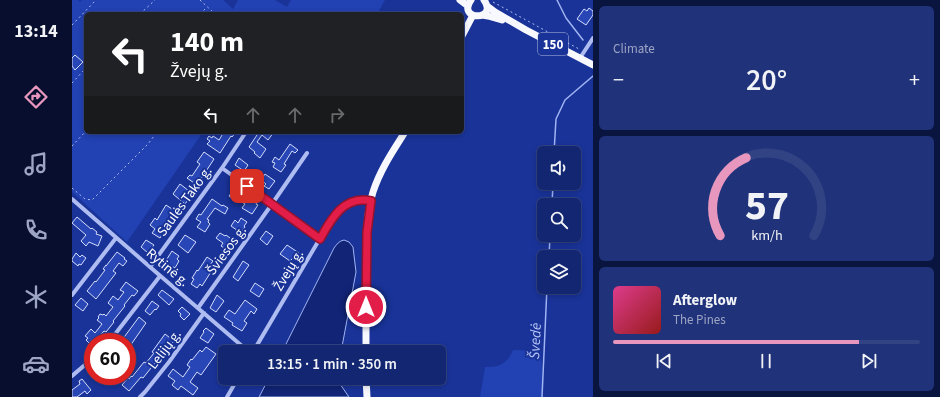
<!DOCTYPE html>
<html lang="en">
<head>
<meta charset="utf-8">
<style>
	body { margin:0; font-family:"Source Sans 3",sans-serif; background:#20327a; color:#f1f3f6; height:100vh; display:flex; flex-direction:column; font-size:15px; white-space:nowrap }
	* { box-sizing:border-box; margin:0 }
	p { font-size:13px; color:#9da5c4 }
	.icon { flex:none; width:22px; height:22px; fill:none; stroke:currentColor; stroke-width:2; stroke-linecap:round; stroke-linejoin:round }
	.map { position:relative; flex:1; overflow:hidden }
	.drawer { display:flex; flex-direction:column; gap:6px; padding:6px; background:#0a153f; width:347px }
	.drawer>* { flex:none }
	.banner { position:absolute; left:12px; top:12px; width:380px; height:122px; border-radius:6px; box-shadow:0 2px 6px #0003,0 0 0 1px #324384; background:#202124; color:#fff; overflow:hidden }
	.buttons { position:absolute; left:465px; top:146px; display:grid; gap:8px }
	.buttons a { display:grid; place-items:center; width:44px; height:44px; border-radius:6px; background:#132672; box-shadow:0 2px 6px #0003,0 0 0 1px #324384; font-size:20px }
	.speed { position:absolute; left:12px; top:333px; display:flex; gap:8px; font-size:20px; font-weight:700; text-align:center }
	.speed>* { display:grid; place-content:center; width:52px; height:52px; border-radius:50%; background:#132672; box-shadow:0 2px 6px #0003,0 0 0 1px #324384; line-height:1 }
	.speed .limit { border:6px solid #d22; background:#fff; color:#111 }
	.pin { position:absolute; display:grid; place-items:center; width:34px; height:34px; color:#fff; margin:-17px; border-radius:8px; box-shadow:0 2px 6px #0006 }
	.me { position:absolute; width:44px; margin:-22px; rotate:0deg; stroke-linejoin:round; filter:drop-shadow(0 0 3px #0008) }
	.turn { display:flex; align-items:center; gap:14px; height:84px; padding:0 20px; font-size:18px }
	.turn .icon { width:52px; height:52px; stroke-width:2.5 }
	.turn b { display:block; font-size:28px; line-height:34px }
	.lanes { display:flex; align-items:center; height:38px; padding:0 20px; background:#0003; justify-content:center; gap:20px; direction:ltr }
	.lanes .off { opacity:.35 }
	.big { font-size:30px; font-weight:600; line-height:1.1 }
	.drawer .widget { flex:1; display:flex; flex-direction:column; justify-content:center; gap:6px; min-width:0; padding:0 14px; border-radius:6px; background:#20327a }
	.drawer .dial { align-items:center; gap:0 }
	.dial svg { height:104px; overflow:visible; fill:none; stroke:#324384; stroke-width:7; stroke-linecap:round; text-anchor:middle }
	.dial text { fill:#f1f3f6; stroke:none }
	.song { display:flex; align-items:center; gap:12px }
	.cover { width:48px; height:48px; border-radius:6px; background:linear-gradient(135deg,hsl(330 70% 55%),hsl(0 70% 35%)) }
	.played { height:4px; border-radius:2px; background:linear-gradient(90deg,#e797bd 80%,#324384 80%) }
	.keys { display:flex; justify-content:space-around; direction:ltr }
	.heat { display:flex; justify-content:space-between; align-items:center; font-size:22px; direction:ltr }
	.trip { position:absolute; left:146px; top:345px; width:228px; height:40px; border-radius:6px; background:#132672; box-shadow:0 2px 6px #0003,0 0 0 1px #324384; font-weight:600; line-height:40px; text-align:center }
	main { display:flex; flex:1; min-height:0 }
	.tab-bar { display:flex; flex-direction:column; width:72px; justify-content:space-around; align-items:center; background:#080f2e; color:#9da5c4 }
	.tab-bar .icon { width:28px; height:28px }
	.tab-bar .selected { color:#e797bd }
	.tab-bar b { font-size:18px; color:#f1f3f6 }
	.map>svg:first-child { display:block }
</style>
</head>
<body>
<main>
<nav class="tab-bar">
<b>13:14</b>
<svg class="icon selected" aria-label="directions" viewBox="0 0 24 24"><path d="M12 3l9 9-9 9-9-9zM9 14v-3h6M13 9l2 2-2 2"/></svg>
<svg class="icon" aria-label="music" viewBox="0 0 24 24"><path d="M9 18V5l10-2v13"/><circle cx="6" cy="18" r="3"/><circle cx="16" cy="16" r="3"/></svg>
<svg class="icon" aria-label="phone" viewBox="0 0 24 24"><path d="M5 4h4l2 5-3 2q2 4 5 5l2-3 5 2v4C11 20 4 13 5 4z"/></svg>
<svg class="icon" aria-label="climate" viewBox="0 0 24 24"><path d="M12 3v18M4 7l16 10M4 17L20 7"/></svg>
<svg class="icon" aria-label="car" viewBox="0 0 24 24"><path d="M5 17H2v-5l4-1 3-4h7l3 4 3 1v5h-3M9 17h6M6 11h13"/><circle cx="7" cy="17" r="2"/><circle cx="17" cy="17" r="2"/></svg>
</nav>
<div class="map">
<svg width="521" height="397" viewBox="0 0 521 397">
	<rect width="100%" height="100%" fill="#193398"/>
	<!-- green -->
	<path fill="#2241b2" d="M0,0h6l2,2 2,-2h141l10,9 5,-9h37l12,7 4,-7h94l-8,14h-291v118h117l-76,110 -55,-50z
		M441,350l28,1 2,46h-63l5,-30c13,1 23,-4 28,-17z"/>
	<!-- water -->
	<path fill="#112476" stroke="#a1b4f3" d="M272,240l5,2 4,5 3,25 -15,80h-59l52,-104c3,-4 5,-7 10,-8z
		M197,378h68l3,6 9,13h-90z"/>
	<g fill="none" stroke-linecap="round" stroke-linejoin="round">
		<!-- stream -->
		<path stroke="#a1b4f3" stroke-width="1.5" d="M485,0l9,18 17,22
			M482,153l2,-34 9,-19 28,-24
			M480,205l1,-22
			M477,257l1,-22
			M470,397l5,-110"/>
	</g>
	<!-- building -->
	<path fill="#2846b6" stroke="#d5ddfc" d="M517,8l4,3v4l-7,10 -9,-6 7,-10 3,2z
		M3,55l8,7 -8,8 -3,-4v-8z
		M152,132h12l-4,5 -1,-1 -11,17 -13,-9 3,-3 -3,-2 2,-3 3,2 1,-2 6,4z
		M180,132h22l-6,8 -6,-5 -5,7 9,7 -6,9 -6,-5 1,-1 -6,-5 8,-12z
		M218,144l8,6 -3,3 -3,-2 -8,13 2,1 -5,7 -8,-5 2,-4 -3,-1 3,-5 4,3z
		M132,152l10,7 -17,26 -10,-7 3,-3 2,1 8,-12 -3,-2z
		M167,158l9,7 -4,6 -9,-6z
		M193,174l10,7 -6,8 -5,-3 2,-2 -5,-4z
		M108,184l9,7 -3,3 4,3 -5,7 -12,-10z
		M163,188l5,3 -1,3 8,6 1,-2 9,4 -1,2 2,1 -6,9 -10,-6 3,-4 -10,-6 -1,1 -5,-3z
		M140,199l10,7 1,-1 5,3 -3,6 -10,-6 -8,11 2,1 -1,2 2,2 -5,8 -8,-5 4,-5 -5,-3 3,-5 2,1z
		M94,205l9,6 -2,4 1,1 -11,15 1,1 -4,6 -8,-5 3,-4 -5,-4 5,-7 2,2z
		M5,217l14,12 1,-1 5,4 -1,2 6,2 -4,10 -9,-4 -3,4 -5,-5 5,-6 -14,-12z
		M169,218l6,4 -3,4 1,1 -4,6 -10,-7 4,-6 3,3z
		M194,231l7,5 -6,9 -7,-6z
		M148,233l5,3 1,-1 8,6 -4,6h-1l-2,3 -6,-4 2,-3 -7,-5z
		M113,235l11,7 -8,11 -10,-8z
		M74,240l8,5 -6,8 -7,-6z
		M215,245l12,8 -5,7 -1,-2 -3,3 -10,-7z
		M100,251l7,5 -2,3 2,2 -4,7 -10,-6z
		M45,252l8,6 -1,1 3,2 -4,5 -4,-3 -6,8 3,2 -20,26 -9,-8 8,-10 1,1 9,-12 -2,-1 3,-4v1z
		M4,253l4,4 2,-2 4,3 -5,7 -2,-1 -1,2 -6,-5v-2z
		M135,257l6,4 -3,4 4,2 -12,19 -2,-2 -3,4 -6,-4 3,-5 -2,-1 5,-8 1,1z
		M171,261l6,4 -11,16 -5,-4z
		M54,282l12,9 -4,5 -2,-1 -8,10 1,1 -12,15 1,1 -8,10 -2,-1 -10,11h-1l-2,3 -5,-5 2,-2 -3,-2 6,-7 4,4 7,-9 -5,-4 2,-2 -1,-1 2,-3 3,1 1,-1 2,2 7,-9 -5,-4 5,-7 5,4 6,-8 -4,-2z
		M183,283l9,6 -5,8 -9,-6z
		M90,290l12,9 -5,6 -11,-10z
		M145,295l7,6 -8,11 -6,-4z
		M9,298l7,6 -5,7 -8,-6z
		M173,300l12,9 -3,5 -3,-3 -7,10 3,2 -5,8 -10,-6 1,-2 -9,-6 5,-7 6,4z
		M80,301l7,5 -3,4 -1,-1 -5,6 -5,-4z
		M110,307l8,7 -6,6 -4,-4 1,-2 -3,-3z
		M67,317l7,6 -16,23 -3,-2v-2h-3l-2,-2z
		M134,328l8,6 -6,9 -8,-5 4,-6 -1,-1z
		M93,334l9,7 -18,23 -1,-1 -12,15 -2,-1 -12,14 -7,-6 6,-7 1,1 2,-3 1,1 12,-15 2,1 8,-10 -2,-1z
		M134,347l10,7 -15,21 -4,-3 -7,10 8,6 -5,7 -12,-9 -3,4 -6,-5 3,-4 -7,-5 5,-7 10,8 7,-10 -3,-2 4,-6 1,1 8,-10 2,2z
		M10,379l9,11 -4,4 -2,-3 -8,6h-5v-7l8,-6 -1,-3z"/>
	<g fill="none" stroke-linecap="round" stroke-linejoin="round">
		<!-- path -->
		<path stroke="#aebcf1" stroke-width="1" stroke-dasharray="2 3" stroke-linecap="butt" d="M128,0l15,14
			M421,2l86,47
			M68,14l15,-14
			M128,14l7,-7
			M0,25l24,-25
			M0,83l14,-15
			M0,146l14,-15
			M0,188l13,11 7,1 56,-56 9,-12"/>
		<!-- minor -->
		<path stroke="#aebcf1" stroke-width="4" d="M508,58l13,-20
			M174,132l-24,36 98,71
			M0,199l78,68 99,85
			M78,267l72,-99
			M0,295l44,-57
			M126,308l74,-104 35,-51
			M37,342l51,-66
			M181,352l79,-134c10,-12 23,-20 39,-17
			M0,376l21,-18
			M68,397l5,-5 24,-30 35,-49
			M155,397l11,-19"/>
		<!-- primary -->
		<path stroke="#f8f9ff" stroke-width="7" d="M388,0l8,6
			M399,0c-15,21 28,21 13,0
			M415,6l8,6 31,18 67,35
			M410,15l6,1 14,4
			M390,36l11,-21
			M294,352v-105c1,-19 1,-37 7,-55 7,-22 20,-41 32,-60
			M294,378l1,19"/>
	</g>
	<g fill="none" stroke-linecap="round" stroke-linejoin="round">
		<defs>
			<path id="route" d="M175,186l73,53c11,-20 24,-44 51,-38l-4,31 -1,75"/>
		</defs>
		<!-- route casing -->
		<use href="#route" stroke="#92132f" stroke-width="10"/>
		<!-- route -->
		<use href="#route" stroke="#e11d48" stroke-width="7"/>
	</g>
	<g text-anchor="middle" stroke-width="4" stroke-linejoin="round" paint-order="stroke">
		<!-- shield labels -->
		<rect fill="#193398" stroke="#bac2e0" stroke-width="1" x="466" y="33" width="30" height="22" rx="3"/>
		<g font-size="13" font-weight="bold" fill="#fff">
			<text x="481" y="49">150</text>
		</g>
		<!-- street labels -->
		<g font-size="14" fill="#fff" stroke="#193398">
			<text transform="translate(112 201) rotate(-54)" y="5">Saulės Tako g.</text>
			<text transform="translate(154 250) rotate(-54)" y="5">Šviesos g.</text>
			<text transform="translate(96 267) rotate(40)" y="5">Rytinė g.</text>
			<text transform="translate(216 270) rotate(-59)" y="5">Žvejų g.</text>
			<text transform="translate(92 349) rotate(-53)" y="5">Lelijų g.</text>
		</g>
		<!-- water labels -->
		<g font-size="15" font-style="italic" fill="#bac8f7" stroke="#193398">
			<text transform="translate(463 341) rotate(-87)" y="5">Švedė</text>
		</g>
	</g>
</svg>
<div class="buttons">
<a><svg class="icon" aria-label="sound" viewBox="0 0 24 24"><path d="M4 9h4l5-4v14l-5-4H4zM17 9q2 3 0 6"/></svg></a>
<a><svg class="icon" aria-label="search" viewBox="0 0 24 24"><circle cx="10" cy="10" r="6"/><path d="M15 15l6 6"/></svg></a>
<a><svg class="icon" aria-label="layers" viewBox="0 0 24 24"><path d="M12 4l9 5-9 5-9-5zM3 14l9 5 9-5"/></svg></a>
</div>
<div class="speed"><div class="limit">60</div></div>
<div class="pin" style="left:175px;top:186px;background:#d93025"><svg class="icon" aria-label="arrive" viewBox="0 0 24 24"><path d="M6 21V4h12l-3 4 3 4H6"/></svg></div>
<svg class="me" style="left:294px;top:307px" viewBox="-20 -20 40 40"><circle r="17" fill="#e11d48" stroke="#fff" stroke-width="3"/><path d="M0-11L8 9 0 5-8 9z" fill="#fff"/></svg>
<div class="trip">13:15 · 1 min · 350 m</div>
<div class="banner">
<div class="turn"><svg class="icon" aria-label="left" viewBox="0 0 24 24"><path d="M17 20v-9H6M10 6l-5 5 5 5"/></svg><div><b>140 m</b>Žvejų g.</div></div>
<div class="lanes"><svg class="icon" aria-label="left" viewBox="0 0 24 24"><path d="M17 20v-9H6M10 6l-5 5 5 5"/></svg><svg class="icon off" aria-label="ahead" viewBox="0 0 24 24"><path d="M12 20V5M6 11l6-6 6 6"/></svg><svg class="icon off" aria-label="ahead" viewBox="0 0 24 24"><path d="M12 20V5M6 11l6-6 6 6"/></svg><svg class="icon off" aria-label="right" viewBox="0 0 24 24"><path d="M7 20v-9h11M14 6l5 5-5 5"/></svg></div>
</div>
</div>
<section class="drawer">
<div class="widget"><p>Climate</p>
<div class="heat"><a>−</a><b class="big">20°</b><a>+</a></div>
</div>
<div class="widget dial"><svg viewBox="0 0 100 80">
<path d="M14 69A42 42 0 1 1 86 69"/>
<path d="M14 69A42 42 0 0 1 34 9" stroke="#e797bd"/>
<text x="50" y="56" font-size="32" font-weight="700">57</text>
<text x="50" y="72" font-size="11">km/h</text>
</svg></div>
<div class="widget">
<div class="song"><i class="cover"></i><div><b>Afterglow</b><p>The Pines</p></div></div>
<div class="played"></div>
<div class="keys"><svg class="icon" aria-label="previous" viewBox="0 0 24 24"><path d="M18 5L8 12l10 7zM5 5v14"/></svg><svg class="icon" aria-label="pause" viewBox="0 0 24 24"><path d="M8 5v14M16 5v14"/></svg><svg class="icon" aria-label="next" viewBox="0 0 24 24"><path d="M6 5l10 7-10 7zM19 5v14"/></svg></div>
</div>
</section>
</main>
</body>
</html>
